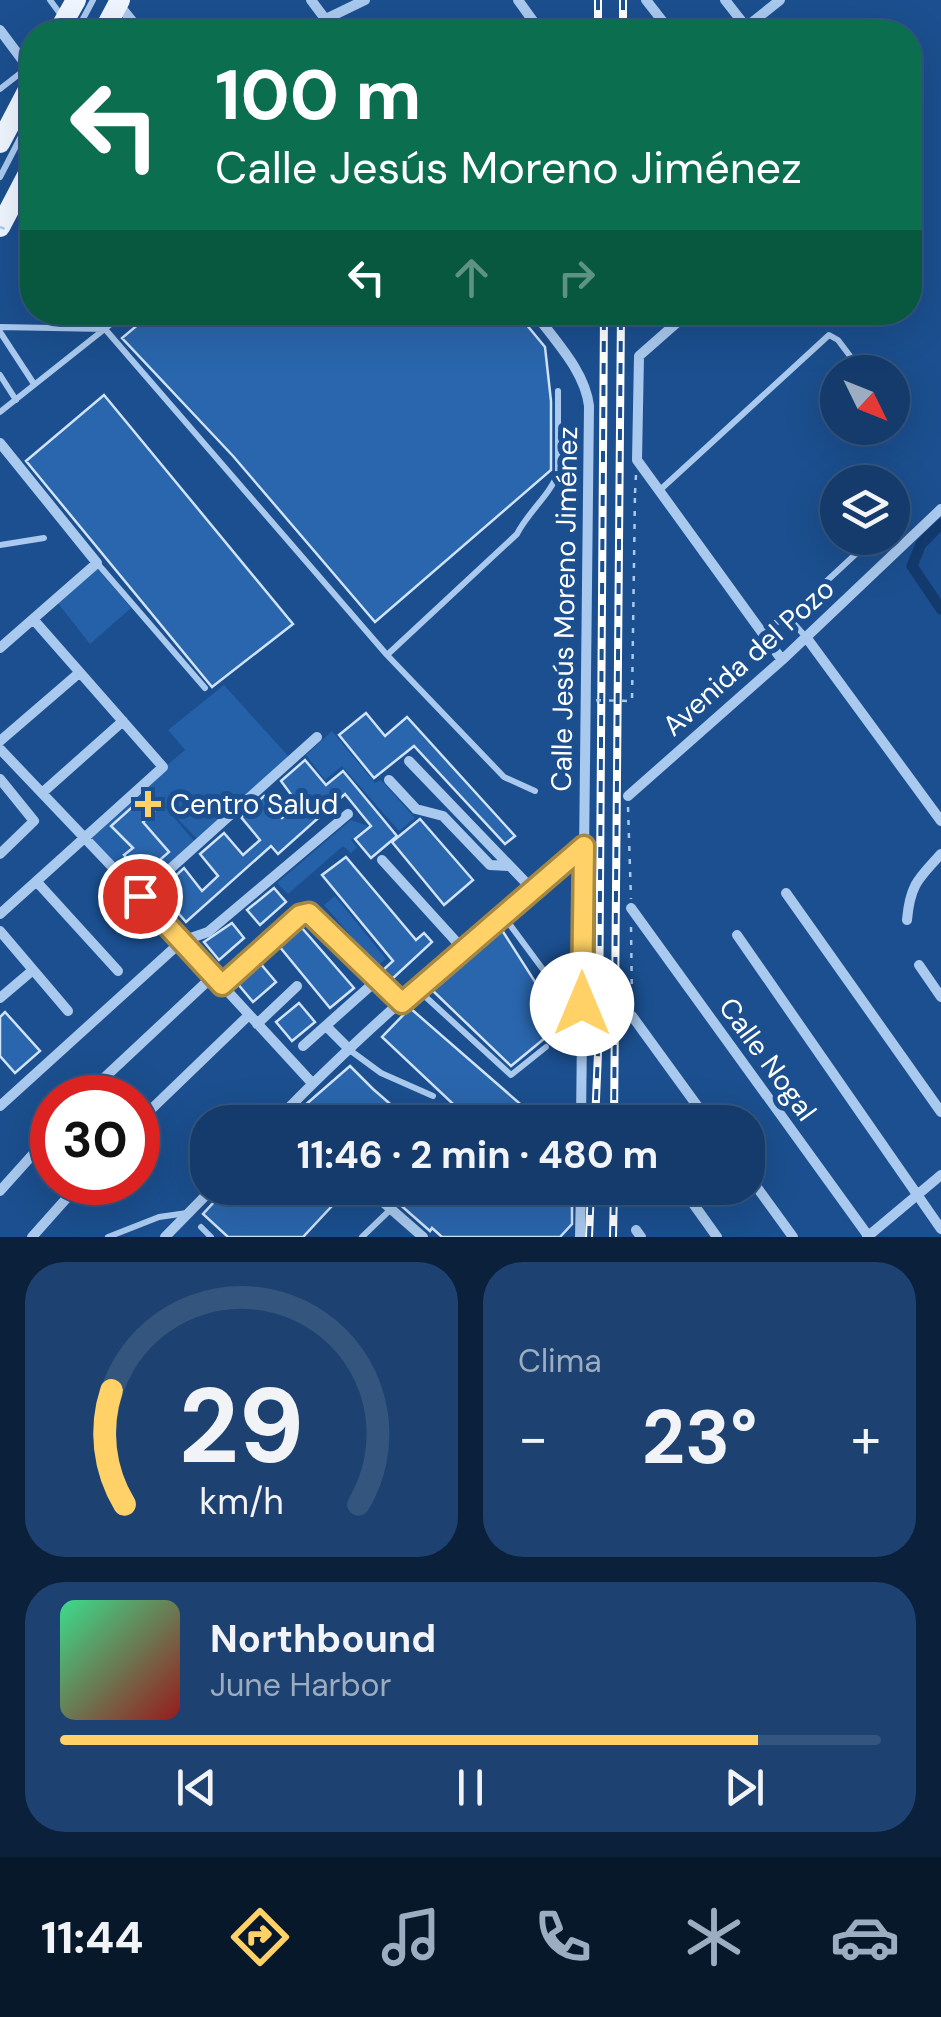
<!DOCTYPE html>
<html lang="es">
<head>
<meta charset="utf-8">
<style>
	body { margin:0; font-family:"DM Sans",sans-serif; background:#1d4271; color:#f1f3f6; height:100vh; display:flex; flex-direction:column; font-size:38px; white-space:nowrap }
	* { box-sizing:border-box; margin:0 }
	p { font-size:32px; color:#9dadc1 }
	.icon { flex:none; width:55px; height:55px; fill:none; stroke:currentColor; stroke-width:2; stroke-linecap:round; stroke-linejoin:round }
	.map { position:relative; height:1237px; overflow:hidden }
	.panel { display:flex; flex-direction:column; gap:25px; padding:25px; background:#0b203b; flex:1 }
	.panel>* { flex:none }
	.top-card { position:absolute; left:20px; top:20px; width:902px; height:305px; border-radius:40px; box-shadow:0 10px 40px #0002,0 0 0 2px #33557e; background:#0b6e4f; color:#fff; overflow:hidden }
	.needle { width:65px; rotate:133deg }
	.tools { position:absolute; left:820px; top:355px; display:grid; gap:20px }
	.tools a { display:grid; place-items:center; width:90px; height:90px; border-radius:50%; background:#143b6b; box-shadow:0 10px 40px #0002,0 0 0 2px #33557e; font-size:50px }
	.speed { position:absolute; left:30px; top:1075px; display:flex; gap:20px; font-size:50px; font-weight:700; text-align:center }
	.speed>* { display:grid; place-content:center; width:130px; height:130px; border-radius:50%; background:#143b6b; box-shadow:0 10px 40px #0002,0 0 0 2px #33557e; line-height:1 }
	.speed .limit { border:15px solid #d22; background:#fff; color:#111 }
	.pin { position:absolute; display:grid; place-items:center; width:85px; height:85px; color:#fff; margin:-42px; border:5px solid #fff; border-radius:50%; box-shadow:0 2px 10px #0007 }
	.me { position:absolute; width:110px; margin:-55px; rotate:0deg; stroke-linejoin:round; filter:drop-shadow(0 0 8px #0008) }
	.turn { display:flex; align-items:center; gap:35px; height:210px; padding:0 30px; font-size:45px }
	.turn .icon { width:130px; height:130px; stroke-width:2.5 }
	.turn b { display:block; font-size:70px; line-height:85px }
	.lanes { display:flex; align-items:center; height:95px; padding:0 30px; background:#0003; justify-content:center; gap:50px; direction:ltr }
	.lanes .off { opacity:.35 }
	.big { font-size:75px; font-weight:700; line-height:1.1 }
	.panel .card { flex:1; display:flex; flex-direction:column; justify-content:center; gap:15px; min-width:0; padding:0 35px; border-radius:40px; background:#1d4271 }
	.panel .dial { align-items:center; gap:0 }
	.dial svg { height:260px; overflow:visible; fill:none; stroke:#33557e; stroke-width:7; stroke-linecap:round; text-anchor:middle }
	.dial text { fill:#f1f3f6; stroke:none }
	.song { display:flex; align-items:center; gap:30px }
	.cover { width:120px; height:120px; border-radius:15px; background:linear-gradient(135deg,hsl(150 70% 55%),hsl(0 70% 35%)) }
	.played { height:10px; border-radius:5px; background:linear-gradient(90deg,#ffd166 85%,#33557e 85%) }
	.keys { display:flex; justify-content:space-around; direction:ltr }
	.heat { display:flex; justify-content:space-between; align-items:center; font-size:55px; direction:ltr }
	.panel .tiles { flex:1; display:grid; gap:25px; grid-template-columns:1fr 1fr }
	.card:last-child { grid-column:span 2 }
	.trip { position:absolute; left:190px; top:1105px; width:575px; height:100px; border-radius:40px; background:#143b6b; box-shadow:0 10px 40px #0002,0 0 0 2px #33557e; font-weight:700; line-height:100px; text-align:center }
	.tab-bar { display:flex; height:160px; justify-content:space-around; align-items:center; background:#08182b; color:#9dadc1 }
	.tab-bar .icon { width:70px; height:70px }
	.tab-bar .on { color:#ffd166 }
	.tab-bar b { font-size:45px; color:#f1f3f6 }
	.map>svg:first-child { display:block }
</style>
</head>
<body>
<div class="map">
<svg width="941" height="1237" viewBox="0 0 941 1237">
	<rect width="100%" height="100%" fill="#1b4f8f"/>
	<!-- green -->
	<path fill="#2461a8" d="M97,568l34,40 -41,36 -33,-42z
		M224,685l66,73 -93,81 -42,-44 39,46 -59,53 -53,-57 103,-87 -17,-20z
		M332,731l43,52 6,-3 34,38 -16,13 -57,-65 -17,14 -19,-25z
		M351,820l17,6 -17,14 6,7 -6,6 -8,-7 -55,48 -11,-11z
		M335,896l51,63 -9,7 -53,-61z"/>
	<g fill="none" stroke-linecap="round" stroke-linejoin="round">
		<!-- canal -->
		<path stroke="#123a6d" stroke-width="11" d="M941,524l-20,20 -9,22 29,43"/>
	</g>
	<!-- building -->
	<path fill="#2a66ad" stroke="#cfe3fa" stroke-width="2.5" d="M153,312h363l29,35 6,54v69l-176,152 -142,-166 -111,-118z
		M104,395l189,229 -81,63 -186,-226z
		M366,713l19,23 22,-19 108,119 -10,8 -91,-98 -40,32 -35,-43z
		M305,760l21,25 17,-14 54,65 -26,22 -16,-19 16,-13 -26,-32 -67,60 -7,-8 -85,76 -27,-31 25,-23 18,23 16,-15 -18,-22 24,-21 19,22 17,-15 -19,-23 23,-21 18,22 16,-14 -17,-23z
		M149,792l11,13 -17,17 26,30 -32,28 -2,-13 -11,-12 9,-7 -22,-22z
		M420,819l53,61 -29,25 -52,-63z
		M346,857l70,83 8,-7 8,9 -41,38 -9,-9 11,-10 -71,-86z
		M274,888l12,14 -26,23 -13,-15z
		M232,923l12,15 -25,22 -15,-18z
		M500,927l62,97 -51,42 -79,-76z
		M302,928l52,60 -24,20 -51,-62z
		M260,963l16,19 -23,20 -16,-19z
		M299,1003l16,19 -23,19 -16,-19z
		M410,1008l131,114h-77l4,-4 -86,-81z
		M5,1012l35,39 -25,22 -15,-17v-39z
		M350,1066l23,23 38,33h-104l-11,-9z
		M227,1188h112l5,5 -41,44h-75l-25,-23z
		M396,1188h176v36l-12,13h-118l-10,-9 -2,3 -41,-36z"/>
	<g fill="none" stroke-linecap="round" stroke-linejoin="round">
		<!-- path -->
		<path stroke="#a9c9ee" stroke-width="2.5" stroke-dasharray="5 8" stroke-linecap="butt" d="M635,493l1,-18
			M628,807l3,92
			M631,927l1,77"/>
		<!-- lane -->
		<path stroke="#a9c9ee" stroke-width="6" d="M50,0l11,15
			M76,32l17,-32
			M0,89l27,-21
			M0,177l32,-62
			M0,327l105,2 282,326 117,122 31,14
			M0,332l34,52
			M0,375l16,25
			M0,412l126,-100
			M892,415l6,8
			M660,490l169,-155 9,5 24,32
			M0,545l44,-7
			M97,563l108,125
			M760,630l28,-13
			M805,636l-17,-19 85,-79
			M387,655l130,-121c11,-22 33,-39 41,-61v-82
			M502,914l48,65
			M417,989l94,86 35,-28
			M351,1051l30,22 52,23
			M201,1227l10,10
			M108,1237l51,-20 28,-4
			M362,1237l29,-28"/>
		<!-- street -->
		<path stroke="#a9c9ee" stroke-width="10" d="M311,0l24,32
			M518,0l23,32
			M646,0l25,32
			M725,0l22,28
			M119,5l22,27
			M0,30l32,43
			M299,32l66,-32
			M740,32l40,-32
			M534,312c21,29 51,59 55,94l-8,716
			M689,312l-50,44 -2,104 145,200
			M0,443l97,120 -97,85
			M806,637l135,184
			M0,741l79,-68
			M0,749l140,147 172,187
			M409,761l123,128
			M0,779l34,42 -34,33
			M389,780l27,29 27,7 47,49 18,1
			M42,793l81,-72
			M628,796l154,-136 159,-151
			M382,860l80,88
			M37,882l81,89
			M786,893l155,219
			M140,896l177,-159
			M631,908l238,329
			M0,914l163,-147 -130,-148
			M907,920c3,-35 11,-41 34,-66
			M0,931l68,80
			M737,935l204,294
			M919,965l22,32
			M221,985l80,-70 8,-2 93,90
			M0,998l33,-28
			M632,1016l77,106
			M257,1024l40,-38
			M326,1026l24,24
			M303,1046l74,-66
			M73,1098l7,-7 8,2 125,-117
			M0,1106l182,-165 26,-9 140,-118
			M138,1122l111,-107
			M275,1122c95,-99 203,-188 308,-276
			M748,1175l45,62
			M367,1188l56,49
			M682,1188l35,49
			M0,1191l52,-58
			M636,1230l5,7
			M32,1237l49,-55
			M165,1237l48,-49
			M580,1237l1,-49
			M867,1237l74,-62"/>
		<!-- primary -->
		<path stroke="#f0f6ff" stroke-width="20" d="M58,32l18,-32
			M103,32l17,-32
			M0,143l32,-61
			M0,227l32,-61"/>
		<defs>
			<path id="rail" d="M598,32v-32
				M623,32v-32
				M595,1122l4,-92 5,-718
				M614,1122l7,-810
				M589,1237l2,-49
				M613,1237l1,-49"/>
		</defs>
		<!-- rail casing -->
		<use href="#rail" stroke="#fff" stroke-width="8"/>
		<!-- rail -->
		<use href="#rail" stroke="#1b4f8f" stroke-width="4" stroke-dasharray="11" stroke-linecap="butt"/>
		<!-- path-bridge -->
		<path stroke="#a9c9ee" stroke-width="2.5" stroke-dasharray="5 8" stroke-linecap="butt" d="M0,227l7,3
			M583,805l1,-105 48,1 3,-208"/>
	</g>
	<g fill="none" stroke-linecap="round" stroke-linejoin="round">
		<defs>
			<path id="route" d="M140,896l82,89 78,-70 9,-2 93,90 182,-157 -2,158"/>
		</defs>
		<!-- route casing -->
		<use href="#route" stroke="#a68842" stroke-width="25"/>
		<!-- route -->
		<use href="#route" stroke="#ffd166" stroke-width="18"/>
	</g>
	<!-- markers -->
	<path fill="#ffd166" stroke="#1b4f8f" stroke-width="4" d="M143 789h10v10h10v10h-10v10h-10v-10h-10v-10h10z"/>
	<g text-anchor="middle" stroke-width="10" stroke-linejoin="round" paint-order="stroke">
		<!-- street labels -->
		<g font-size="28" fill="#fff" stroke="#1b4f8f">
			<text transform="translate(564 609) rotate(-89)" y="10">Calle Jesús Moreno Jiménez</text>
			<text transform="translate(748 657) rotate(-42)" y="10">Avenida del Pozo</text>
			<text transform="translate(768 1059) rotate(54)" y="10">Calle Nogal</text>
		</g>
		<!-- poi labels -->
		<g font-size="28" fill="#fff" stroke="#1b4f8f" text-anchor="start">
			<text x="170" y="814">Centro Salud</text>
		</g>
	</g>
</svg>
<div class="tools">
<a><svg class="needle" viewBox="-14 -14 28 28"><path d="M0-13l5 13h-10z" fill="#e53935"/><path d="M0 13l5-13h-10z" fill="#9dadc1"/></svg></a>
<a><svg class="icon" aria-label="layers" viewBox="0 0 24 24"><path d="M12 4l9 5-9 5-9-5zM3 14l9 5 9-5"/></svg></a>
</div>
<div class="speed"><div class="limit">30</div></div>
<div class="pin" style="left:140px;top:896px;background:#d93025"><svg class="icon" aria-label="arrive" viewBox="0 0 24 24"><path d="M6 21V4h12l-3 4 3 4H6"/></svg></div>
<svg class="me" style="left:582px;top:1004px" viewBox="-20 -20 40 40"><circle r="19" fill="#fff"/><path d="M0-13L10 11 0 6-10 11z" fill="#ffd166"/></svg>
<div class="trip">11:46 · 2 min · 480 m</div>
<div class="top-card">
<div class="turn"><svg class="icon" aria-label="left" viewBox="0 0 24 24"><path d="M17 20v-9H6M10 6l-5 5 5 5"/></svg><div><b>100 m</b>Calle Jesús Moreno Jiménez</div></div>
<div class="lanes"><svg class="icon" aria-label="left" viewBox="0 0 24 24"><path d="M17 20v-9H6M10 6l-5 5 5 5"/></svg><svg class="icon off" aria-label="ahead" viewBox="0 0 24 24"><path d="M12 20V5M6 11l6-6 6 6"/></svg><svg class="icon off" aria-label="right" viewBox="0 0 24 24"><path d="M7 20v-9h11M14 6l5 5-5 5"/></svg></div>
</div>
</div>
<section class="panel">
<div class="tiles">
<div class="card dial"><svg viewBox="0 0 100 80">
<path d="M14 69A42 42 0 1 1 86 69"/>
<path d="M14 69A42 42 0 0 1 10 34" stroke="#ffd166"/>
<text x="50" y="56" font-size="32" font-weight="700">29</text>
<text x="50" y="72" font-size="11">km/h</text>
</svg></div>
<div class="card"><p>Clima</p>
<div class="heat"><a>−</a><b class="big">23°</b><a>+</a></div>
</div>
<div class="card">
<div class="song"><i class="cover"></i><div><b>Northbound</b><p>June Harbor</p></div></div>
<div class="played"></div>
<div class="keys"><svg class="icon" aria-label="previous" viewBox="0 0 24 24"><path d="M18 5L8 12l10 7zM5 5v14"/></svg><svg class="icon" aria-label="pause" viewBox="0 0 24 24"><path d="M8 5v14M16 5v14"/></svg><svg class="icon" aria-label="next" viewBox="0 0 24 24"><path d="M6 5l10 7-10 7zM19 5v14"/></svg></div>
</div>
</div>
</section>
<nav class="tab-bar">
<b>11:44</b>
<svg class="icon on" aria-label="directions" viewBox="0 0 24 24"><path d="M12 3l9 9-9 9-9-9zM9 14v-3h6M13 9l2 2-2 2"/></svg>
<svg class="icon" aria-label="music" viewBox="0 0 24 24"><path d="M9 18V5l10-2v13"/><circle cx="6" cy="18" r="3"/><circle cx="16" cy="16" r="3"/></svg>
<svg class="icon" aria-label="phone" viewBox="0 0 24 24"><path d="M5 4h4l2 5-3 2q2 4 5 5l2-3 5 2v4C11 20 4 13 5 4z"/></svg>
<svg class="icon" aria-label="climate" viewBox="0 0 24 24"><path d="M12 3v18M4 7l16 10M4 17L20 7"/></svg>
<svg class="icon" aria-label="car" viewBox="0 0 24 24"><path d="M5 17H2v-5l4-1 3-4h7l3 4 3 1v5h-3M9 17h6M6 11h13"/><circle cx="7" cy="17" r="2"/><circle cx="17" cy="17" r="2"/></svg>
</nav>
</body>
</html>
